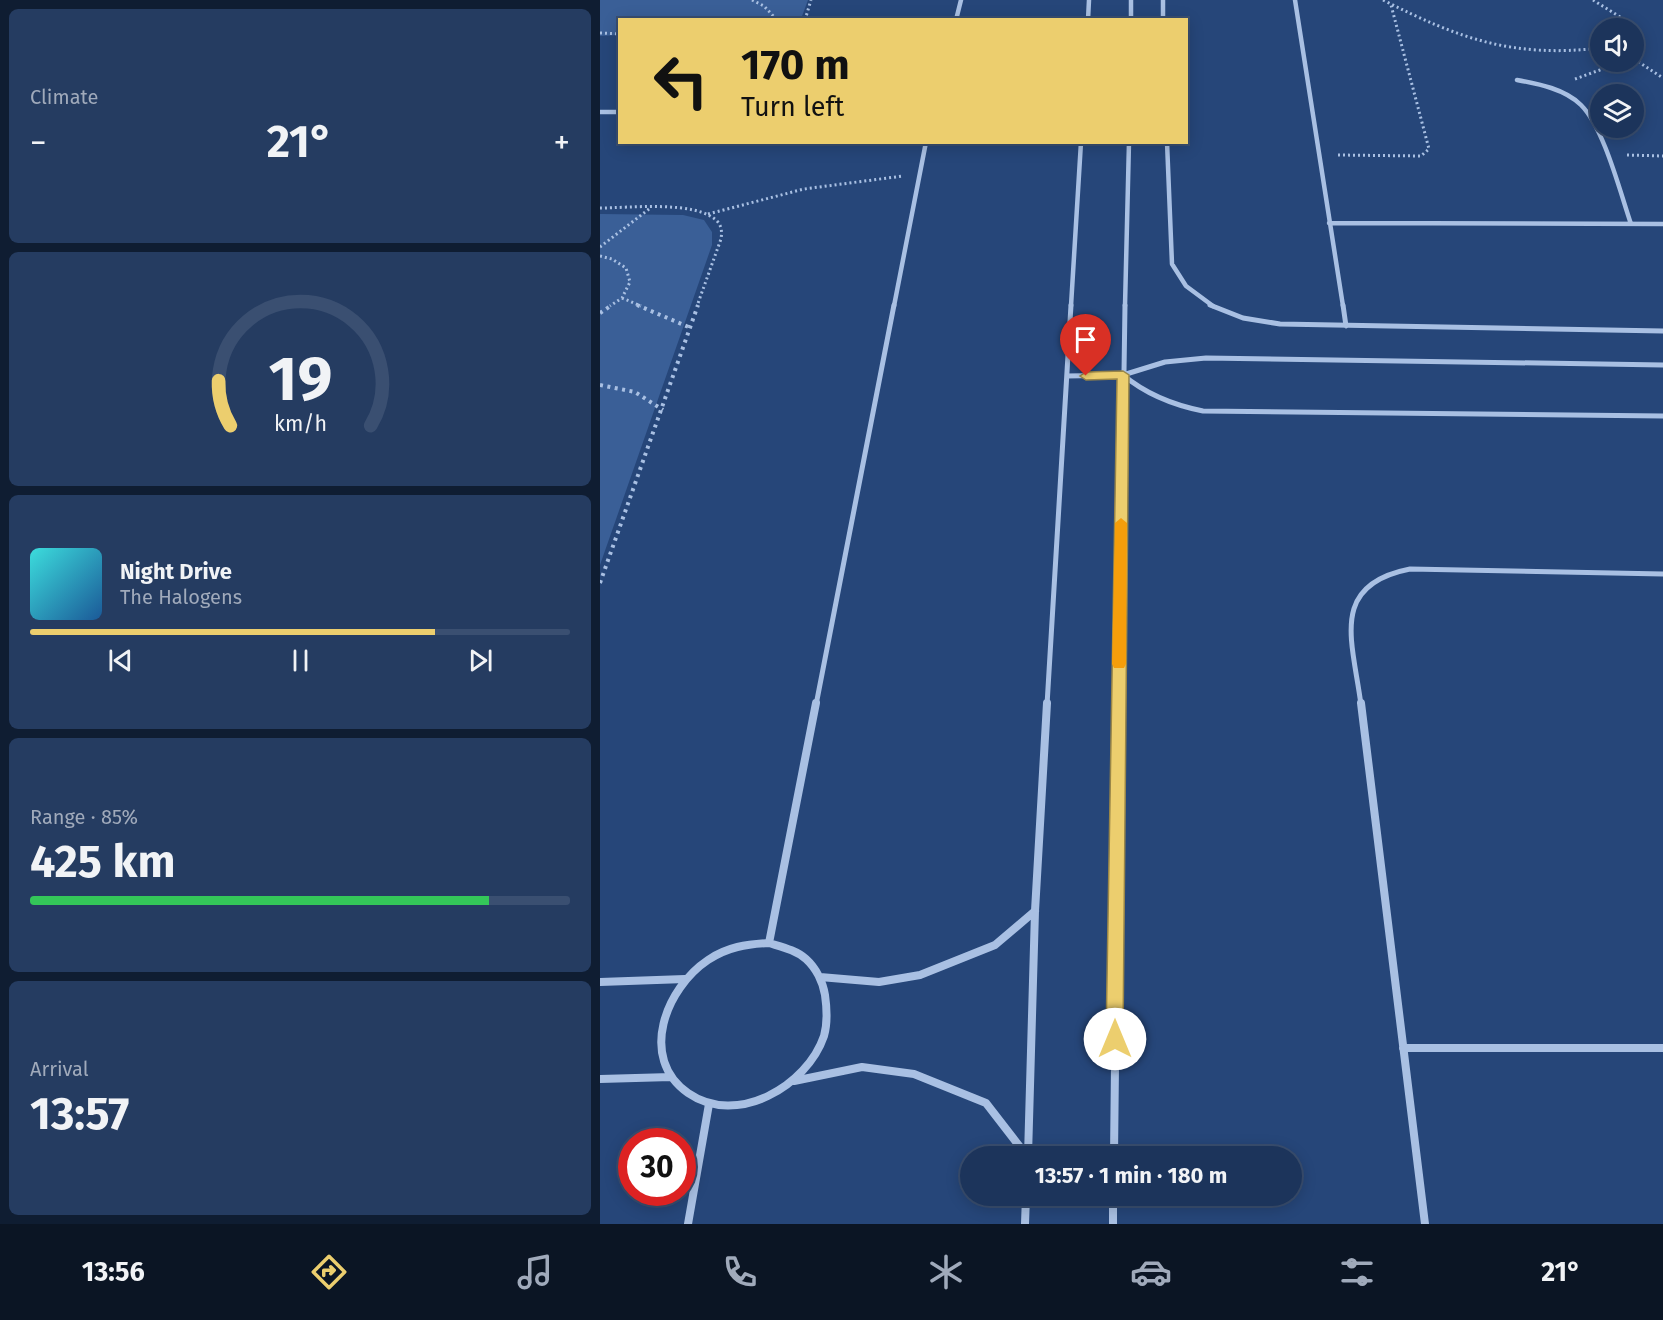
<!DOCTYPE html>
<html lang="en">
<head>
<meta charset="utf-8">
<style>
	body { margin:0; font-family:"Fira Sans",sans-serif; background:#253c61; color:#f1f3f6; height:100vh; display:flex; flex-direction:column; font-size:22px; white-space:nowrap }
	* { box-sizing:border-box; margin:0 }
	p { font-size:20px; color:#a0aabb }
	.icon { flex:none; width:33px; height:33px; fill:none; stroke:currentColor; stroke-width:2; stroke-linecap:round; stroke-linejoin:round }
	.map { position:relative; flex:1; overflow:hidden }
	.drawer { display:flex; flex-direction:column; gap:9px; padding:9px; background:#0f1d32; width:600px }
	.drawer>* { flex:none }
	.hud { position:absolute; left:18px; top:18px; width:570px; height:126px; border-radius:0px; box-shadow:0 3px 15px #0003,0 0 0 2px #3a4f71; background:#ecce6e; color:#111; overflow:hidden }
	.buttons { position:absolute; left:990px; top:18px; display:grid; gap:12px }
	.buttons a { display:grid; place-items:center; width:54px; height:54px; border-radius:50%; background:#1c345b; box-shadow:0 3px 15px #0003,0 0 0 2px #3a4f71; font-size:30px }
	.speed { position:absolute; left:18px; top:1128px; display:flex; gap:12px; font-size:30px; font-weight:700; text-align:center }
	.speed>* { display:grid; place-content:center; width:78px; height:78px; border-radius:50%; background:#1c345b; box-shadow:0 3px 15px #0003,0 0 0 2px #3a4f71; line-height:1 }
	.speed .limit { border:9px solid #d22; background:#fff; color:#111 }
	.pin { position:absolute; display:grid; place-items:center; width:51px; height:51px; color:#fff; margin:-62px -26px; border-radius:50% 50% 50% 0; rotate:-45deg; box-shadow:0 0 6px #0007 }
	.pin .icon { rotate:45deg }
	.me { position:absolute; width:66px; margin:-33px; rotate:0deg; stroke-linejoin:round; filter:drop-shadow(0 0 4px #0008) }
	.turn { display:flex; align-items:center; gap:21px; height:126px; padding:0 24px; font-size:27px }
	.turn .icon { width:78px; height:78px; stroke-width:2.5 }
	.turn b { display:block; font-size:42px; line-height:51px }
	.big { font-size:45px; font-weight:700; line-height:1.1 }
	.drawer .card { flex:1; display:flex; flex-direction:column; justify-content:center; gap:9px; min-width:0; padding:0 21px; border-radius:9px; background:#253c61 }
	.drawer .dial { align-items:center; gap:0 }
	.dial svg { height:156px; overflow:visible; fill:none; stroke:#3a4f71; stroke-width:7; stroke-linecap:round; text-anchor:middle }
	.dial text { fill:#f1f3f6; stroke:none }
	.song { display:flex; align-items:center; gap:18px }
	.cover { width:72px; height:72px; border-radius:9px; background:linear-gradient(135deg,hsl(180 70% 55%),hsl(210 70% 35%)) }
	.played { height:6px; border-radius:3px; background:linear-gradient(90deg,#ecce6e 75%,#3a4f71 75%) }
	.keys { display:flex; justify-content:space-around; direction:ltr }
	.heat { display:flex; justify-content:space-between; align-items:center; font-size:33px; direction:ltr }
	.charge { height:9px; border-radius:4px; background:linear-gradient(90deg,#34c759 85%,#3a4f71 0) }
	.trip { position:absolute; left:360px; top:1146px; width:342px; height:60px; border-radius:30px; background:#1c345b; box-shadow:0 3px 15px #0003,0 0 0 2px #3a4f71; font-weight:700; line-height:60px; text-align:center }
	.dock { display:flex; height:96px; justify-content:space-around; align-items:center; background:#0b1524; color:#a0aabb }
	.dock .icon { width:42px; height:42px }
	.dock .current { color:#ecce6e }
	.dock b { font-size:27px; color:#f1f3f6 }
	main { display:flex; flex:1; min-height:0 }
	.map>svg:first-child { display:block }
</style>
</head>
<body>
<main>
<section class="drawer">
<div class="card"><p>Climate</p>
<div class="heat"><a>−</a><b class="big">21°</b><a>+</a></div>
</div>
<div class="card dial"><svg viewBox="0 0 100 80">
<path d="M14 69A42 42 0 1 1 86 69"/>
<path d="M14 69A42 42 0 0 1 8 46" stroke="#ecce6e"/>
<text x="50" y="56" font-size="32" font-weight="700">19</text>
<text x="50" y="72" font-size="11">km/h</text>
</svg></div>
<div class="card">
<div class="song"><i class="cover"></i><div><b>Night Drive</b><p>The Halogens</p></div></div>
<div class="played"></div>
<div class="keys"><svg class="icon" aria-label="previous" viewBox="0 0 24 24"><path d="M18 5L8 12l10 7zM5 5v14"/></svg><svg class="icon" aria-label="pause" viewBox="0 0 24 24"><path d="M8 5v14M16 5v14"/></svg><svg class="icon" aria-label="next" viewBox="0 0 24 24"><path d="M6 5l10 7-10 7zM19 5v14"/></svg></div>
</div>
<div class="card"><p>Range · 85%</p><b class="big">425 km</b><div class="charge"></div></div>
<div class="card"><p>Arrival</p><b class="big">13:57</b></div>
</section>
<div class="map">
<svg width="1063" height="1224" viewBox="0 0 1063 1224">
	<rect width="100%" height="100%" fill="#264679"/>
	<!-- green -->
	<path fill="#3a5f97" d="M0,0h208l-7,19 -181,1 -1,15 -19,1z
		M0,214l83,1 21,5 8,12v13l-112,320z"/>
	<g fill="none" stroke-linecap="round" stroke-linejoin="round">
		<!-- path-far1 -->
		<path stroke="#a9c0e3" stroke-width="3" stroke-dasharray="2 3" stroke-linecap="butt" d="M152,0l12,6 13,14
			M783,0c77,39 130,58 217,48
			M993,0l40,25 3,7 -2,6
			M205,20l6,-20
			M0,33l20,1
			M1034,59l29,19
			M975,79l47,-17
			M738,155l83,1 8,-7 -38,-144
			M1027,155l36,1
			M0,208c28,0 96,-8 117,13 5,5 5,12 4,18l-24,67
			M108,214l96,-25 99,-13
			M0,247l49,-38
			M0,256l12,3 14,9 4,14 -8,16 -12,8
			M22,298l19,8"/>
		<!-- path -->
		<path stroke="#a9c0e3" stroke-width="4" stroke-dasharray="3 4.5" stroke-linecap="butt" d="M37,305l54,23
			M0,313l12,-8
			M0,385l35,7 28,18
			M0,583l98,-278"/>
		<!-- street-far2 -->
		<path stroke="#a9c0e3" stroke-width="4.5" d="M531,0v20
			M563,0v20
			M695,0l48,306
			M356,20l5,-20
			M488,20l1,-20
			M917,80c22,4 48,9 64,25 23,23 39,87 50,119
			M0,112h20
			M567,142l5,122 14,22 27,20
			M729,223l334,1
			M294,306l32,-164
			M471,306l10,-164
			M525,306l4,-164"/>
		<!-- street-far1 -->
		<path stroke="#a9c0e3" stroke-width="5" d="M610,305l33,13 37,6 383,7
			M743,305l3,21
			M523,375c24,20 50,30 80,36l460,5
			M467,376l56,-1 42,-13 41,-4 457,7
			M216,705l78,-400
			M447,705l24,-400
			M519,705l6,-400
			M761,705c-8,-63 -33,-120 49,-136l253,5"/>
		<!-- street -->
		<path stroke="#a9c0e3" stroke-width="8" d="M761,703l64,521
			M169,943l47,-240
			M169,943c13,4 27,7 37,16 10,9 17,23 19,36 2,14 3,27 -1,41 -17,50 -87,91 -136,57 -50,-35 -22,-105 20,-133 19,-13 39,-16 61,-17z
			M220,977l59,5 41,-7 75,-30 40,-34
			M0,982l85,-3
			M803,1048h260
			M0,1079l71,-2
			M194,1081l68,-14 52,7 72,29 41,53
			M428,1156l7,-245 12,-208
			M514,1156l5,-453
			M513,1196v28
			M88,1224l21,-120
			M425,1224l1,-28"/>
	</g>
	<!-- route -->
	<path fill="#ecce6e" stroke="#998648" stroke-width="1.5" d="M523,371l6,4 -6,664 -2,6 -6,3 -6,-3 -3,-6 11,-660 -31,1 -6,-4 6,-4z"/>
	<!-- slow -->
	<path fill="#f59e0b" d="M521,518l6,5 -1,141 -2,4h-10l-2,-4 3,-141z"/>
</svg>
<div class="buttons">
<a><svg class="icon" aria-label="sound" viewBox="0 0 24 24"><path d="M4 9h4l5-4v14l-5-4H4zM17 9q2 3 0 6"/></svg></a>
<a><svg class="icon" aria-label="layers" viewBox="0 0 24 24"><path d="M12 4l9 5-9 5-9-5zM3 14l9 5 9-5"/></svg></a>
</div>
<div class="speed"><div class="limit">30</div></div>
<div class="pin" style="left:486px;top:376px;background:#d93025"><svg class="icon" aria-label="arrive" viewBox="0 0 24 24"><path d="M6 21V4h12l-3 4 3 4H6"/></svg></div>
<svg class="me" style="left:515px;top:1039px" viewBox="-20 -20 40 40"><circle r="19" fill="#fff"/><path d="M0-13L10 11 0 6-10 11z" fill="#ecce6e"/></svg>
<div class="trip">13:57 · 1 min · 180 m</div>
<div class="hud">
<div class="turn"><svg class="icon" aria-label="left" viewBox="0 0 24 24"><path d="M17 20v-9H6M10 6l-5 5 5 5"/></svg><div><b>170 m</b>Turn left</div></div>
</div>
</div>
</main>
<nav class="dock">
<b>13:56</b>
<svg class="icon current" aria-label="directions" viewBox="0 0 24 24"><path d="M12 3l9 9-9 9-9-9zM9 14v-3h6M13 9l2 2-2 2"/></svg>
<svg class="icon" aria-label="music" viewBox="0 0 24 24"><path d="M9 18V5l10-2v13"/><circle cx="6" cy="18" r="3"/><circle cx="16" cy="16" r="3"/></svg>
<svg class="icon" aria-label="phone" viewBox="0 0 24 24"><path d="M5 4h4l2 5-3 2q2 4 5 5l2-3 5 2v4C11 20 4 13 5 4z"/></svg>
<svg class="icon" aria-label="climate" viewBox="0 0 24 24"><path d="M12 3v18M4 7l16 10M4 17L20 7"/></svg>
<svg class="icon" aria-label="car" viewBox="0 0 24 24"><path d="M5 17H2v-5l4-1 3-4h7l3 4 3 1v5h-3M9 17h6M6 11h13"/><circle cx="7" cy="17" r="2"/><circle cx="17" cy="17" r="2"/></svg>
<svg class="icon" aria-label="filters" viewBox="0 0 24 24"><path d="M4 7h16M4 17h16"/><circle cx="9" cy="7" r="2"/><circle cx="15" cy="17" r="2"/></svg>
<b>21°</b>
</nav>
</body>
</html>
